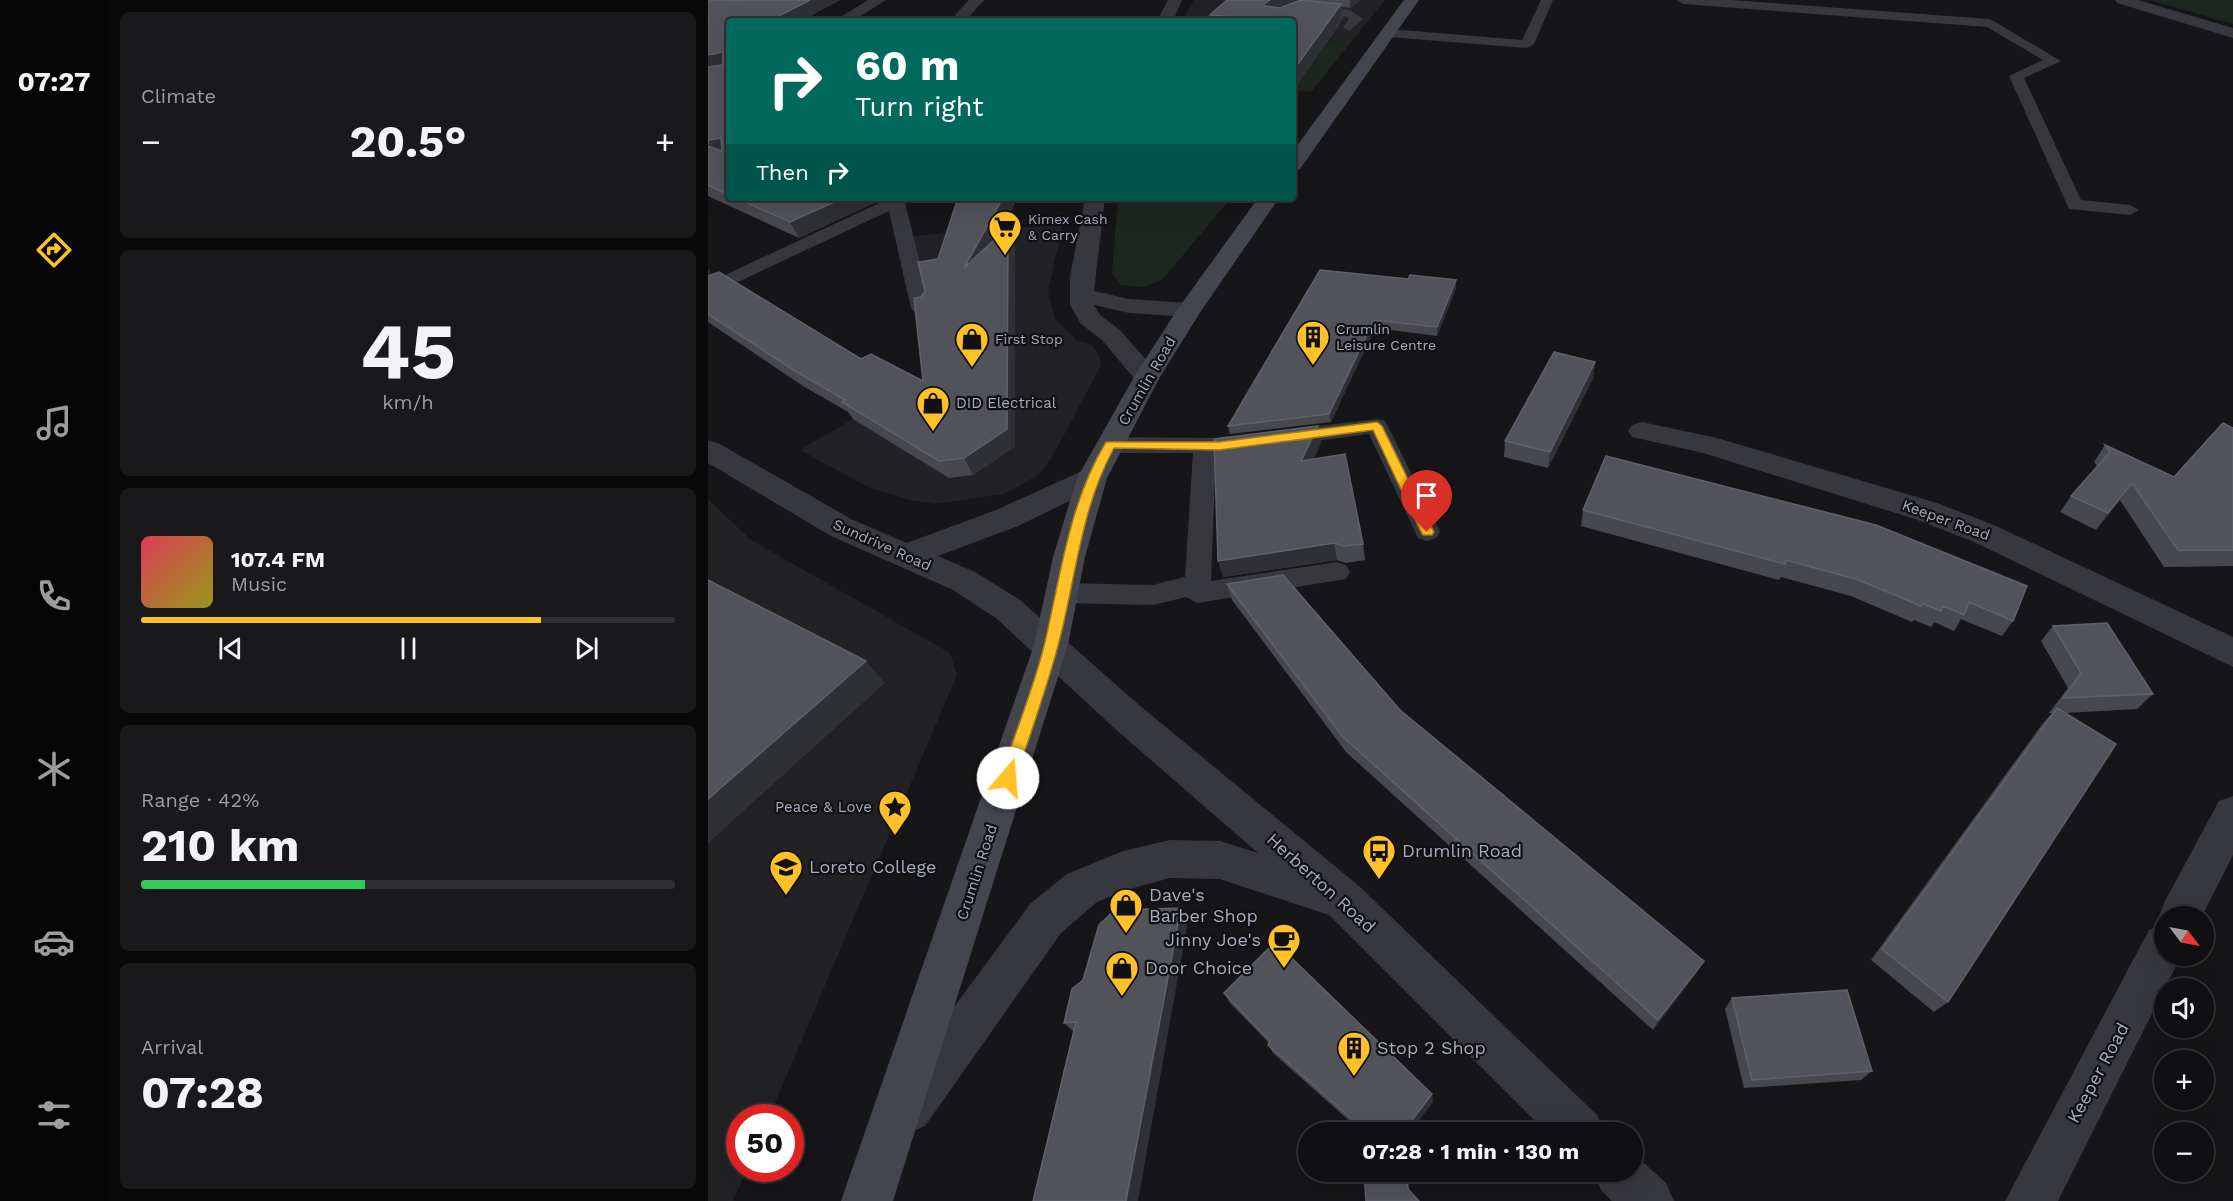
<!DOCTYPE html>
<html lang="en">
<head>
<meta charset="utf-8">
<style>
	body { margin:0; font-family:"Work Sans",sans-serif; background:#19191b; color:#f1f3f6; height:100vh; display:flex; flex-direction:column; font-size:22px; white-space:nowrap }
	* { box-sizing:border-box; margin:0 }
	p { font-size:20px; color:#9c9d9f }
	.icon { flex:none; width:33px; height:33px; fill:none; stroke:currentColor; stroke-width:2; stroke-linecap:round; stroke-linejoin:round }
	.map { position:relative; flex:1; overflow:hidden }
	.details { display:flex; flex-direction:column; gap:12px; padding:12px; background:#09090a; width:600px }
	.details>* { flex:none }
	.top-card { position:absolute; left:18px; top:18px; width:570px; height:183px; border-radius:6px; box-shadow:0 6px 24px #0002,0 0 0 2px #303032; background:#00695c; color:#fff; overflow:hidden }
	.needle { width:39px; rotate:122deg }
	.controls { position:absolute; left:1446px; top:906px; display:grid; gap:12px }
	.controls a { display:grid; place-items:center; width:60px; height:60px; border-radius:50%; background:#101012; box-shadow:0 6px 24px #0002,0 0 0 2px #303032; font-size:30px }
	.speed { position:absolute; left:18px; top:1104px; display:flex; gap:12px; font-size:30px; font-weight:700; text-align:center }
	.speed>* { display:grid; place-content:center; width:78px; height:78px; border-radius:50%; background:#101012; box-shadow:0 6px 24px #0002,0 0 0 2px #303032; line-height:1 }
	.speed .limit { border:9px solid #d22; background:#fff; color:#111 }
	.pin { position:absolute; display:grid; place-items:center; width:51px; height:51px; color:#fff; margin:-62px -26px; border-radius:50% 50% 50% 0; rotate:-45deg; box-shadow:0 0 6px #0007 }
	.pin .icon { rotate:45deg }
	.me { position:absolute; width:66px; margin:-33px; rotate:18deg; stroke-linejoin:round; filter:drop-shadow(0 0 4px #0008) }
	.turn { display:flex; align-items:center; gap:21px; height:126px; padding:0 30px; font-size:27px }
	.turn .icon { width:78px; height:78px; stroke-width:2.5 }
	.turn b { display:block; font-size:42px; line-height:51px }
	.then { display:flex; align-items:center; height:57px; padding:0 30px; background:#0003; gap:12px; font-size:22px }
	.big { font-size:45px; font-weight:700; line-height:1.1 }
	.details .widget { flex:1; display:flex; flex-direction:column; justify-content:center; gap:9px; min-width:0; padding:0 21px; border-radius:9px; background:#19191b }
	.details .dial { align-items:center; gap:0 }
	.dial b { font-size:78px; line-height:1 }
	.song { display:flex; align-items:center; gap:18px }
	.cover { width:72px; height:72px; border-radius:9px; background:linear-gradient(135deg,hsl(350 70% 55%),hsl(60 70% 35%)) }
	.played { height:6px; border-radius:3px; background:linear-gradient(90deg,#ffc127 75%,#303032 75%) }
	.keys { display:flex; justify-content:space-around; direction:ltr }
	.heat { display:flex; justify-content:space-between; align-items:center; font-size:33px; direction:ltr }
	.charge { height:9px; border-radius:4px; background:linear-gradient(90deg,#34c759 42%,#303032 0) }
	.trip { position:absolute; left:590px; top:1122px; width:345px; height:60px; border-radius:30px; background:#101012; box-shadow:0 6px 24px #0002,0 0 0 2px #303032; font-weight:700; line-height:60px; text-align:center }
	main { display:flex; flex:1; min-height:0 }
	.tabs { display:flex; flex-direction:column; width:108px; justify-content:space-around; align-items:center; background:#060607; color:#9c9d9f }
	.tabs .icon { width:42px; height:42px }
	.tabs .current { color:#ffc127 }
	.tabs b { font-size:27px; color:#f1f3f6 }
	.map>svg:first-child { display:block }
</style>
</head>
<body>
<main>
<nav class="tabs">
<b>07:27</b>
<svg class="icon current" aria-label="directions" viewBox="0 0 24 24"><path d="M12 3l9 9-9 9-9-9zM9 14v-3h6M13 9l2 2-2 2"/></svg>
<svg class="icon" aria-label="music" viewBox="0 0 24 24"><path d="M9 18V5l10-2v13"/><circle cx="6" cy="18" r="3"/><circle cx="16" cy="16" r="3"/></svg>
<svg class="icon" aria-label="phone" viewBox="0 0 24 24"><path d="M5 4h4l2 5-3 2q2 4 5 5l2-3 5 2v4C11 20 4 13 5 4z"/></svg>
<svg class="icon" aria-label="climate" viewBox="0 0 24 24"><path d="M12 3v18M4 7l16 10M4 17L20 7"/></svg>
<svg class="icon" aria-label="car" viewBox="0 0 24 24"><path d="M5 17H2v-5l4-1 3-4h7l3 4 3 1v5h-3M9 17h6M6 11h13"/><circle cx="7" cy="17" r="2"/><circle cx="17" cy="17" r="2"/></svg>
<svg class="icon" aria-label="filters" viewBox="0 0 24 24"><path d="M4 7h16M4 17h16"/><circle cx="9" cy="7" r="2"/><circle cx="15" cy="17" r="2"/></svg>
</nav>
<section class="details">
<div class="widget"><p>Climate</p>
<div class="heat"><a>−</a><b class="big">20.5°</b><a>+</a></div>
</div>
<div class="widget dial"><b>45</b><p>km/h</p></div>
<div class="widget">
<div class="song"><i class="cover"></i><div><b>107.4 FM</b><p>Music</p></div></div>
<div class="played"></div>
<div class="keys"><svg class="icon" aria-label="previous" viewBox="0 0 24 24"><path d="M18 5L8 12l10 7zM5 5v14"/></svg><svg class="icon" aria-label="pause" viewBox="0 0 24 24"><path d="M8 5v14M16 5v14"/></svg><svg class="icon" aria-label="next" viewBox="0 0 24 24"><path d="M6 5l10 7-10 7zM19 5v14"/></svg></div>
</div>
<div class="widget"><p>Range · 42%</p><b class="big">210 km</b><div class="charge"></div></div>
<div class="widget"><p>Arrival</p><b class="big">07:28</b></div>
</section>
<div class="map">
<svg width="1525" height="1201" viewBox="0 0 1525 1201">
	<rect width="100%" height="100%" fill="#161618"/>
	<!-- built -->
	<path fill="#222225" d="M486,0h191l-34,42 -58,-4v-17h-111z
		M355,224l-15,67 7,28 21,21 16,5 7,10 2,10 -46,87 -15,22 -36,20 -69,10 -25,-4 -40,-12 -70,-38 108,-63 24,13 -19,-164z
		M0,499l43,41 199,113 7,22 -188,442 -29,1v50l7,1 -14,32h-25z"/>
	<!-- green -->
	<path fill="#1e271f" d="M1442,0h83v24z
		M585,38l58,4 -40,50 -18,-2z
		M410,198h113l-69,82 -19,7 -22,-2 -9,-12z"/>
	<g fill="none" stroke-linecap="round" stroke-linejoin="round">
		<!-- service -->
		<path fill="#37373e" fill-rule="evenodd" d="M833,0h12l-19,44 -7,4 -138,-11 -7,-4 7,-4 133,11z
			M969,0h55l258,19 71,42 -37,17 57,122 49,5 9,5 -9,5 -61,-6 -60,-133 34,-16 -56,-33 -304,-23z
			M602,6l40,4 13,9 -14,12 -6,-4 6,-8 -2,-2c-18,-1 -54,-11 -65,4l-14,-2 19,-10z
			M162,198h34l27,110 -3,4h-14l-3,-4 -22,-97 -181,85v-13l171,-80z
			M669,419l8,2 3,5 52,106 -4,6 -9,3 -9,-3 -49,-104 -153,20 -5,127 126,-19 9,3 4,7 -4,7 -149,24 -11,-6 -33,8 -91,-2 -9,-3 -4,-7 4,-7 9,-3 91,2 32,-8 8,-124h-83l-8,-3 -4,-5 4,-5 8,-3 109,1z"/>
		<!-- minor -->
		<path fill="#37373e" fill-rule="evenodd" d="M160,0h18l-33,21h-19z
			M261,0h15l-16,18h-10l-3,-3z
			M460,0h14l-9,21h-16z
			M1407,0h23l95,28v10l-116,-35z
			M377,198h20l-11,93 35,8 60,4 9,2 3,5 -3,5 -9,2 -60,-4 -35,-8 6,10 20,15 36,41 4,6 -4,6 -9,2 -9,-2 -36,-43 -21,-16 -11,-19v-28z
			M934,422l75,16 220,65 59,23 237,111v30l-259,-125 -59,-23 -212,-66 -71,-16 -4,-6 4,-6z
			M1525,796v59l-31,61h-38v40h17l-123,245h-53l144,-271 13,-6 -3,-8 6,-15 54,-100z"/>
		<!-- tertiary -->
		<path fill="#37373e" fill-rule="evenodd" d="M0,441l10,2 135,77 54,23 89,-33 86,-39 10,-3 10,3 5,7 -5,7 -84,41 -80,30 37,16 45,28 119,105 220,181 238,229 7,17h-58l-217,-217 -109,-36 -50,-1 -44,12 -29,12 -36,31 -136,193 -17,7 -17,-7 -7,-17 7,-17 140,-189 36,-29 56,-23 47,-11 50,1 38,12 -145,-126 -117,-109 -43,-28 -122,-54 -123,-73z
			M924,1152l34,31 8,18h-62l-11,-11 -7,-18h38z"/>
		<!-- secondary -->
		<path fill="#44464e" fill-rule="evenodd" d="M696,0h15l-119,169 -7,2v-20z
			M550,198h21l-78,113 -41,66 -53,101 -22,79 -17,88 -175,556h-52l193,-556 19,-88 24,-79 57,-101 43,-67z"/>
	</g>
	<!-- wall -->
	<path fill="#47484e" d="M0,0h132l-39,21h-72v177h143l2,5 -75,35 -91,-42z
		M519,0h133l-4,4 -6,4 -8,-1 1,12 -50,71v-69h-82l-1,-6z
		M250,198h54l2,7 -18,33 12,-11 7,16v203l-42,29 -24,3 -96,-59 -5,-7 -45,-26 -95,-64v-53l4,6 149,84 62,22 -2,-84 4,-6 13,-32z
		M612,270l136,18 -19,48 -62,-8 -44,94 -101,12 -2,-8z
		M887,362l-2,16 -45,90 -44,-11 1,-16z
		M1525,428v138l-69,1 -44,-67 -24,30 -36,-18 11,-16 26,-30 -3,-4 11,-17 69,32z
		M613,443l-8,16 50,85 2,16 -19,3 -9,-3 -114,17z
		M875,510l293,15 137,96 -11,15 -41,-17 -7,12 -20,-9 -3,5 -17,-7 -2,2 -61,-26 -70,-19 -2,3 -198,-54z
		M519,584l173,126 297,262 -44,58 -307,-278 -114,-152z
		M1345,626l100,68 -16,15 -72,4 -117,289 -14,10 -63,-52 172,-237 9,-10h-3l19,-25 -27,-47z
		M473,908l7,13 -114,111 -10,-9z
		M516,993l209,109 -23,30h-48l-89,-79 -5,-8 1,-2 -39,-40z
		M1024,998l140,73 -11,9 -117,8 -19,-79z"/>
	<!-- shaded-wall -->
	<path fill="#2f3034" d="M102,0h30l-39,21h-32z
		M562,0h39l1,4 -44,14 -2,-14z
		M642,0h10l-4,4 -6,4z
		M633,4l2,15 -50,71v-19z
		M15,52l6,12 -21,7v-16z
		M13,138l8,16 -21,-7 1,-7z
		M135,198h29l2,5 -75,35 -9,-16z
		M295,198h9l2,7 -43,79 -7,-16z
		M300,227l7,16v203l-42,29 -9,-17z
		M0,269l6,9 -6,4z
		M748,280v8l-19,48v-9z
		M666,320l1,8 -44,94 -2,-8z
		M887,362l-2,16 -45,90 2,-16z
		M610,426l3,17 -16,34 -4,-16z
		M1424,483l-12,17 -24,30 12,-17z
		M626,543l3,17 -114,17 -5,-16z
		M158,661l19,22 -177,160v-44z
		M473,908l7,13 -50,280h-12z
		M996,961l-7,11 -44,58 5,-10z
		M724,1094l1,8 -23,30h-7z
		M698,1172h2l2,22 -2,-5z"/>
	<!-- building -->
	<path fill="#52535a" stroke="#5f6169" stroke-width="1.5" d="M0,0h102l-41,21h-40v174l-21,-10v-39l14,5 -1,-13 -12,2 -1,4v-77l15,-2v-13l-15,3z
		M519,0h43l-6,4 1,2 15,2 21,-8 40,4 -48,67v-50h-60l5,-4 -28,-2z
		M28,198h107l-53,24z
		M250,198h45l-39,70 44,-41 -1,202 -43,29 -25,3 -97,-59 3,-2 -53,-31 -84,-55v-38l11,-4 142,87 10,-5 52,27 -9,-83 7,-1 4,-6 -7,-29 20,-3z
		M612,270l88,9 2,-4 46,5 -19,47 -63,-7 -45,94 -101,12z
		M846,352l41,10 -45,90 -45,-11z
		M1515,423l10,5v122h-55l-46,-67 -24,30 -37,-17 39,-44 -5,-7 69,32z
		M610,426l-17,35 44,-7 18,90 -19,2 -10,-3 -116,18 -4,-122z
		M898,456l270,69 151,61 -14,35 -44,-19 -5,13 -21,-9 -2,5 -18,-7 -2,2 -62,-26 -73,-20 -1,4 -202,-54z
		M575,575l117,135 304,251 -46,59 -315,-283 -116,-153z
		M0,580l158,81 -158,138z
		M1399,623l46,71 -90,4 18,-25 -28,-47z
		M1349,708l59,36 -168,258 -66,-53z
		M473,908l-55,293h-93l43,-179 -12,1 8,-34 11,-9 16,-55 16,-15z
		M567,942l157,152 -29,38h-41v-4l-94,-83 2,-4 -46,-48z
		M1139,990l25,81 -120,9 -20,-82z
		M656,1172h42l2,17 11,12h-53z"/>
	<!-- route -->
	<path fill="#ffc127" stroke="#a67d19" stroke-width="1.5" d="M669,422l5,4 52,106 -2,3h-9l-2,-3 -48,-102 -154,20 -105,-2c-34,62 -38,131 -56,198 -12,45 -28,88 -42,132l-3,5 -5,2 -6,-2 -2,-5c15,-45 34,-90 45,-136 16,-68 24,-139 61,-200h113z"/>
	<!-- icons -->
	<defs>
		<symbol id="supermarket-pin" viewBox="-11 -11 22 30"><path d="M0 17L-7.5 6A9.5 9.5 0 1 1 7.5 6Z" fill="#ffc127" stroke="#111113"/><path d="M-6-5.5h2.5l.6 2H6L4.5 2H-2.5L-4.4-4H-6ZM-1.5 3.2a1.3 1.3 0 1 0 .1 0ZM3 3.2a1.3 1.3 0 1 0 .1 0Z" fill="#111"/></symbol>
		<symbol id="building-pin" viewBox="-11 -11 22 30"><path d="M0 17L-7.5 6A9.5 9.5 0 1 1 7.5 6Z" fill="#ffc127" stroke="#111113"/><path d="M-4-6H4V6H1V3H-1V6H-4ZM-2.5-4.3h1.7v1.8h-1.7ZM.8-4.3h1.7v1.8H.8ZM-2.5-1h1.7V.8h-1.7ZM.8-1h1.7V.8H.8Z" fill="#111"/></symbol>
		<symbol id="shop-pin" viewBox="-11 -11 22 30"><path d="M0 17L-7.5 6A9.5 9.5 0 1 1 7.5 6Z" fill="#ffc127" stroke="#111113"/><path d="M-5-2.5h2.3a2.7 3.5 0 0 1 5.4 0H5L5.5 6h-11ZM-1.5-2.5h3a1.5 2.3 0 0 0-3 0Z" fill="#111"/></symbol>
		<symbol id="sight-pin" viewBox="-11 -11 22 30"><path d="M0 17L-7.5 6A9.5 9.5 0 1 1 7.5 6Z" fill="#ffc127" stroke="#111113"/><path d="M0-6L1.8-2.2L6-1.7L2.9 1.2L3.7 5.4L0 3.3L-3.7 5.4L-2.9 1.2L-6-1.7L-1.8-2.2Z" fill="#111"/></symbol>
		<symbol id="bus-pin" viewBox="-11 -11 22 30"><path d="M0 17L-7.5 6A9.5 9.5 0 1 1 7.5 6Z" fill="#ffc127" stroke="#111113"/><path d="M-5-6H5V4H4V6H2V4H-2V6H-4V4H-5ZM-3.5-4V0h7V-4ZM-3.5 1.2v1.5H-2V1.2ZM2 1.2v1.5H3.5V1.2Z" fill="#111"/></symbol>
		<symbol id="school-pin" viewBox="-11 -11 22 30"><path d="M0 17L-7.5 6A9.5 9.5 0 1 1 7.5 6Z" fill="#ffc127" stroke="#111113"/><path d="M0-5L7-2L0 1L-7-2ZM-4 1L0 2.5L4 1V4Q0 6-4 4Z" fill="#111"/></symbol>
		<symbol id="cafe-pin" viewBox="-11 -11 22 30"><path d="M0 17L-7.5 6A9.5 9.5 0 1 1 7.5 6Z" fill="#ffc127" stroke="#111113"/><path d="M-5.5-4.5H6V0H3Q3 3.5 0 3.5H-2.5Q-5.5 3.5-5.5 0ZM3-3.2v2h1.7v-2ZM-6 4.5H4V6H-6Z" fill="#111"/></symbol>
	</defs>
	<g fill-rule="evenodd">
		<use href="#supermarket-pin" x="278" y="208" width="38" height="52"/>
		<use href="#building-pin" x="586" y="318" width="38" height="52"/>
		<use href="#shop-pin" x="245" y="320" width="38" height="52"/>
		<use href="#shop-pin" x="206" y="384" width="38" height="52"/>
		<use href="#sight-pin" x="168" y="788" width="38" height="52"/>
		<use href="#bus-pin" x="652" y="832" width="38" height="52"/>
		<use href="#school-pin" x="59" y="848" width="38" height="52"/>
		<use href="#shop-pin" x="399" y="886" width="38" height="52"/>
		<use href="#cafe-pin" x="557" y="921" width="38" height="52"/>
		<use href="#shop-pin" x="395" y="949" width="38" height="52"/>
		<use href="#building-pin" x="627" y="1029" width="38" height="52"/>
	</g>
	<g text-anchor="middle" stroke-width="4.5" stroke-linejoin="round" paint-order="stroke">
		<!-- far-poi labels -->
		<g font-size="14" fill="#a7acba" stroke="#111113" text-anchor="start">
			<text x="320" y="224">Kimex Cash<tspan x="320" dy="16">&amp; Carry</tspan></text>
			<text x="628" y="334">Crumlin<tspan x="628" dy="16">Leisure Centre</tspan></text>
			<text x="287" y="344">First Stop</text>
		</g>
		<!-- street labels -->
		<g font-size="15" fill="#a7acba" stroke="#111113">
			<text transform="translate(439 381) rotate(-60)" y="5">Crumlin Road</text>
			<text transform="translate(1238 520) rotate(20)" y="5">Keeper Road</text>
			<text transform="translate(174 545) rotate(24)" y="5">Sundrive Road</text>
			<text transform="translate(269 872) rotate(-72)" y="5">Crumlin Road</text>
		</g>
		<!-- poi labels -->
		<g font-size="15" fill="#a7acba" stroke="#111113" text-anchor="start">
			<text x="248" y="408">DID Electrical</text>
			<text x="164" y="812" text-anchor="end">Peace &amp; Love</text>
		</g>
		<!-- near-poi labels -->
		<g font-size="18" fill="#a7acba" stroke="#111113" text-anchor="start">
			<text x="694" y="857">Drumlin Road</text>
			<text x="101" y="873">Loreto College</text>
			<text x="441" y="901">Dave's<tspan x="441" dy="21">Barber Shop</tspan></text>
			<text x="553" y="946" text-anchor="end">Jinny Joe's</text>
			<text x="437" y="974">Door Choice</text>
			<text x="669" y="1054">Stop 2 Shop</text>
		</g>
		<!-- near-street labels -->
		<g font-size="18" fill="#a7acba" stroke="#111113">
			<text transform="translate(613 883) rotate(42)" y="6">Herberton Road</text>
			<text transform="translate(1390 1073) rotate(-62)" y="6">Keeper Road</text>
		</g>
	</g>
</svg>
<div class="controls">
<a><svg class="needle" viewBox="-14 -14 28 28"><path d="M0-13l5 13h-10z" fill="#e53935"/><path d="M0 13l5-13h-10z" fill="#9c9d9f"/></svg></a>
<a><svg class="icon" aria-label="sound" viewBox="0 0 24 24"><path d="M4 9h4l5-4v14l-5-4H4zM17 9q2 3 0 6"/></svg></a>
<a>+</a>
<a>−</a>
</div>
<div class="speed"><div class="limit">50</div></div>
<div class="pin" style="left:719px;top:532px;background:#d93025"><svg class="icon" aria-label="arrive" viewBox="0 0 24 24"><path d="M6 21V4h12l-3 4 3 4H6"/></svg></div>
<svg class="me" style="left:300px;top:778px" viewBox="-20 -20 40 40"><circle r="19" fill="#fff"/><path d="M0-13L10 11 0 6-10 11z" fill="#ffc127"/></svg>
<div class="trip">07:28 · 1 min · 130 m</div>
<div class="top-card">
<div class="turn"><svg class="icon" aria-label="right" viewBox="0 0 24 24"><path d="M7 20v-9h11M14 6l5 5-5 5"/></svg><div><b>60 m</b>Turn right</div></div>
<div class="then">Then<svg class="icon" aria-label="right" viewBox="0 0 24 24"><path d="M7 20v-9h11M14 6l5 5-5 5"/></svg></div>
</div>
</div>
</main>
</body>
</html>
